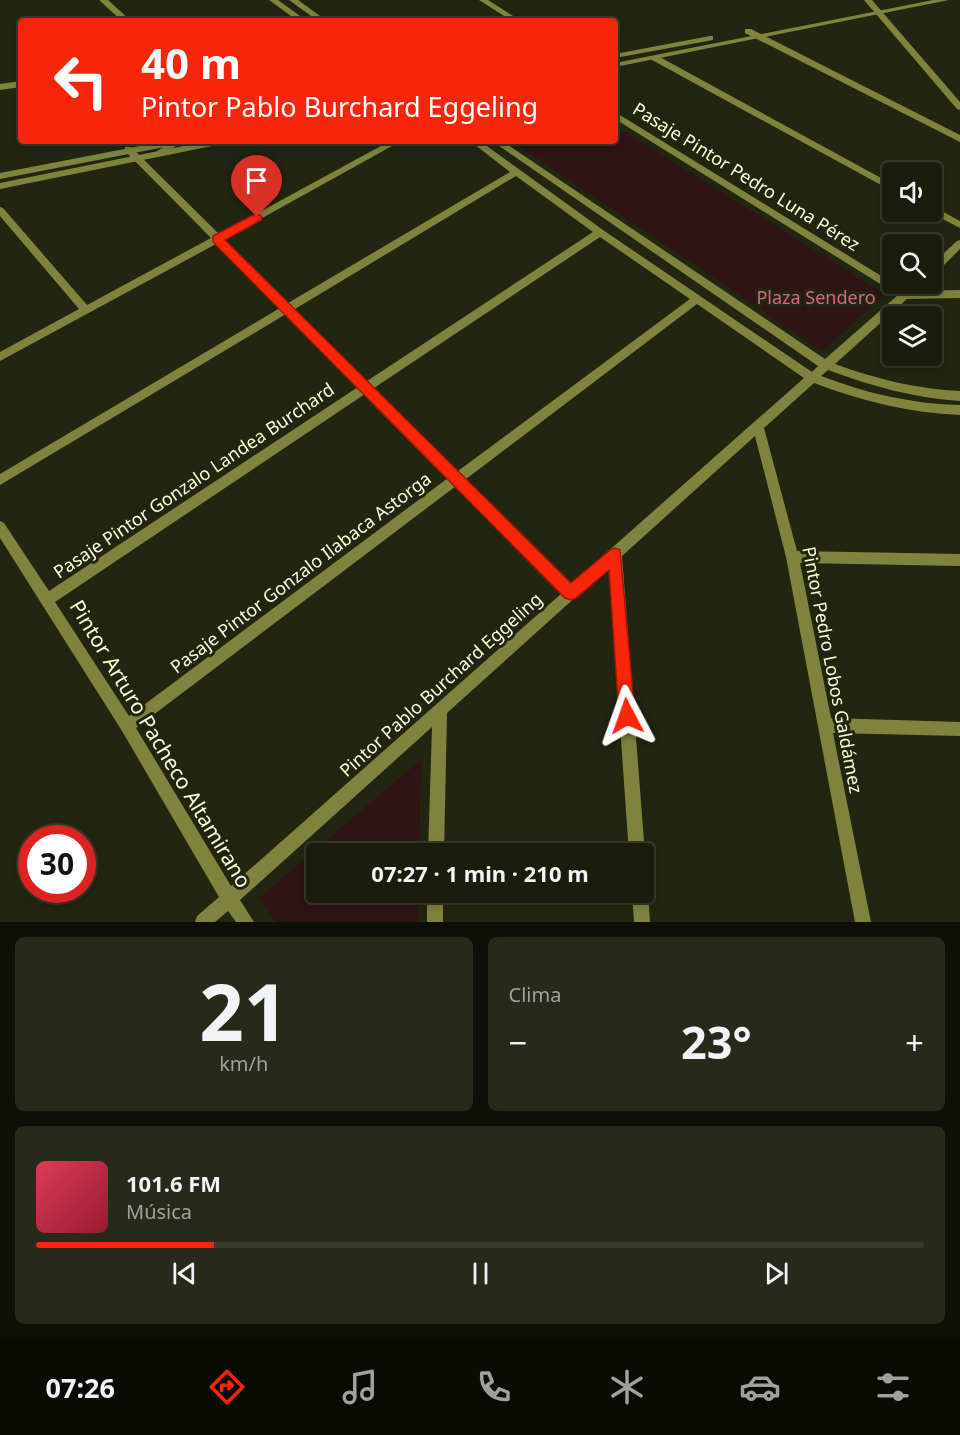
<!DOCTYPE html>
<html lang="es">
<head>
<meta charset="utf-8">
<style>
	body { margin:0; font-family:"Noto Sans",sans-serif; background:#27291a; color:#f1f3f6; height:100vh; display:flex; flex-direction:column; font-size:22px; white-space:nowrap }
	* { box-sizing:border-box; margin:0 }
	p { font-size:20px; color:#9fa19d }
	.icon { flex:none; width:33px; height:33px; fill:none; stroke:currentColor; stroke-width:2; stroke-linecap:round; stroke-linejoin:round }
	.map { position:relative; height:922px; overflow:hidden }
	.drawer { display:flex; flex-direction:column; gap:15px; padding:15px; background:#0e0f07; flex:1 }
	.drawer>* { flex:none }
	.guide { position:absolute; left:18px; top:18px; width:600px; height:126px; border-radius:6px; box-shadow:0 3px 9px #0003,0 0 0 2px #383a2d; background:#f7260a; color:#fff; overflow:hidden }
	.buttons { position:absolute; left:882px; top:162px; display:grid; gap:12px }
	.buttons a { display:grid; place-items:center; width:60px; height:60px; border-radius:6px; background:#1a1c0c; box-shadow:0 3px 9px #0003,0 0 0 2px #383a2d; font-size:30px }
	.speed { position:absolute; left:18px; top:825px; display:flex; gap:12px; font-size:30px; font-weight:700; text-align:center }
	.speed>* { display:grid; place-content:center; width:78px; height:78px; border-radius:50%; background:#1a1c0c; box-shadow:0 3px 9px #0003,0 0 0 2px #383a2d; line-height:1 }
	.speed .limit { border:9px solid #d22; background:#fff; color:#111 }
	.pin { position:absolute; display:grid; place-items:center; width:51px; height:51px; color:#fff; margin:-62px -26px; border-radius:50% 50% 50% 0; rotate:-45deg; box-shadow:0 0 6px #0007 }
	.pin .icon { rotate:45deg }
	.me { position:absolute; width:66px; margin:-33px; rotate:356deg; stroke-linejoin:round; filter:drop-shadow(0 0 4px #0008) }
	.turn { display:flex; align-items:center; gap:21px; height:126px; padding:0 24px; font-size:27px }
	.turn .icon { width:78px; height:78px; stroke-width:2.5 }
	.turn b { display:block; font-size:42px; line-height:51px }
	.big { font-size:45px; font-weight:700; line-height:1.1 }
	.drawer .tile { flex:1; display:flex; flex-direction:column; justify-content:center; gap:9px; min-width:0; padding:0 21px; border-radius:9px; background:#27291a }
	.drawer .dial { align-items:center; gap:0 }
	.dial b { font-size:78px; line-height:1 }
	.song { display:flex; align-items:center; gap:18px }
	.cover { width:72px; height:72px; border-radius:9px; background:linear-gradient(135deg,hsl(350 70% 55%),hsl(350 70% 35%)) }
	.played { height:6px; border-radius:3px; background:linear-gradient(90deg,#f7260a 20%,#383a2d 20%) }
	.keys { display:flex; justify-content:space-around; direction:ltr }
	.heat { display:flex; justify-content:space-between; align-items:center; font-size:33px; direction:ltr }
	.drawer .tiles { flex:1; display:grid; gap:15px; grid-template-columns:1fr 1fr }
	.tile:last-child { grid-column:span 2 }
	.trip { position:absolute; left:306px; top:843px; width:348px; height:60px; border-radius:6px; background:#1a1c0c; box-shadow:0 3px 9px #0003,0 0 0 2px #383a2d; font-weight:700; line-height:60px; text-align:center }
	.dock { display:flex; height:96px; justify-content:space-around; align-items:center; background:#0a0b05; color:#9fa19d }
	.dock .icon { width:42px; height:42px }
	.dock .current { color:#f7260a }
	.dock b { font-size:27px; color:#f1f3f6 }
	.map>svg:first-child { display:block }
</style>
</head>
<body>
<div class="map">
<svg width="960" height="922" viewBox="0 0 960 922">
	<rect width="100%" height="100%" fill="#222610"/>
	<!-- green -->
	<path fill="#301314" d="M615,126l270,168 -63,57 -311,-210h104z
		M421,760l-2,93 -103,1v38l103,1 -1,29h-142l-17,-24z"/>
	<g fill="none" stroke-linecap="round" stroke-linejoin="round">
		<!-- minor -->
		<path fill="#7f833d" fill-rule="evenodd" d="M99,0h9l23,21h-9z
			M269,0h9l29,21h-9z
			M289,0h9l29,21h-9z
			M479,0h9l33,21h-9z
			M864,0h8l88,102v8l-3,-1z
			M745,29h6l209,106v7l-215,-109z
			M652,56h6l234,128v7l-240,-131z
			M21,81v6l-21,3v-6z
			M615,112l289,178 7,-6h11l-6,7 44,-1v8l-53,1 -72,65c41,15 82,25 125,27v10c-46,-3 -89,-15 -132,-31l-7,6c44,17 91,28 139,29v10c-50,-2 -99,-14 -146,-32l-50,45 33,123 163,3v12l-160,-3 31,155 129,4v14l-127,-3 38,189h-16l-69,-365 -31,-121 -133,120 23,298 -1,3v-3h-15l-20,-287 -162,146 -3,141h-16l4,-127 -192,173 14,22h-18l-8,-11 -13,11h-20l2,-6 22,-19 -97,-166 -122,-193v-17l4,2 45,68 309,-204 -72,-73 -286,171v-11l280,-166 -64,-64 -216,117v-9l79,-43 -79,-93v-9l3,1 84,97 124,-67 -86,-87v-4h6l88,87 171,-93h11l-177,98 64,64 222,-131 -40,-31h10l123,89 209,142 6,-6 -326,-225h10l323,218 73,-64 -283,-176zM516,176l77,56 -226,149 -72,-72zM600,237l90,62 -232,172 -84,-83zM697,304l107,74 -233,206 -105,-105zM365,394l83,84 -319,238 -74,-114zM456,486l106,107 -331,293 -95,-158z
			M173,141h10l-20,14h-6v-4z
			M932,206l28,15v7l-31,-16h3z
			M960,240v9l-24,24h-4v-9l25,-23z
			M644,885l4,7 2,30h-16l-2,-30h12z
			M427,892h16v30h-16z"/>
		<!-- tertiary -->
		<path fill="#7f833d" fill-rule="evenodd" d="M933,0h16l-334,67v-4z
			M710,36h3v4l-98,18v-4z
			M166,141l13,1 -4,3 -175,34v-6z
			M208,141h18l-4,3 -222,45v-6z"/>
	</g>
	<!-- route -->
	<path fill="#f7260a" stroke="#a11906" stroke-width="1.5" d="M257,213l5,4 -1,3 -36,20 346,343 39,-33 5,-2 5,2 15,166 -2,5 -6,3 -6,-3 -2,-5 -10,-146 -33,28 -5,2 -6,-2 -352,-356v-6z"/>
	<g text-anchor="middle" stroke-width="6" stroke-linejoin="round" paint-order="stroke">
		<!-- street labels -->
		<g font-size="18" fill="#f8fed7" stroke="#222610">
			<text transform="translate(746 177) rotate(32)" y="6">Pasaje Pintor Pedro Luna Pérez</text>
			<text transform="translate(194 481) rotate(-34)" y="6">Pasaje Pintor Gonzalo Landea Burchard</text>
			<text transform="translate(301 573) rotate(-37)" y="6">Pasaje Pintor Gonzalo Ilabaca Astorga</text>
			<text transform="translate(832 670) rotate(79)" y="6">Pintor Pedro Lobos Galdámez</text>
			<text transform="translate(441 685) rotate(-42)" y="6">Pintor Pablo Burchard Eggeling</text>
		</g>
		<!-- park labels -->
		<g font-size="18" fill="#dc6480" stroke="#222610">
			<text x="816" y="304">Plaza Sendero</text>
		</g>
		<!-- near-street labels -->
		<g font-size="21" fill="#f8fed7" stroke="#222610">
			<text transform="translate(160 744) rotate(59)" y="7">Pintor Arturo Pacheco Altamirano</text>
		</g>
	</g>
</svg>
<div class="buttons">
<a><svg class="icon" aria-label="sound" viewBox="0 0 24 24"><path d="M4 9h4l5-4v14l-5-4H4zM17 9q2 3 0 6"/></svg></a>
<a><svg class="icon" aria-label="search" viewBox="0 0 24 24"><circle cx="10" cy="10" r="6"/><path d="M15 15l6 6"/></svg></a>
<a><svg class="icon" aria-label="layers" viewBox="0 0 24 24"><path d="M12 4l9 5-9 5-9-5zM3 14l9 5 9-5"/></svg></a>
</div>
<div class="speed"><div class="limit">30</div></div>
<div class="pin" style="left:257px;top:217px;background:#d93025"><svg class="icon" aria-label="arrive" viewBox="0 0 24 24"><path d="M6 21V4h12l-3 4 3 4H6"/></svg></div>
<svg class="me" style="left:627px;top:716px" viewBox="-20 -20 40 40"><path d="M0-17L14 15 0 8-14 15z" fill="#f7260a" stroke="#fff" stroke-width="4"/></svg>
<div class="trip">07:27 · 1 min · 210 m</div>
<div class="guide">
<div class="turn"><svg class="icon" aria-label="left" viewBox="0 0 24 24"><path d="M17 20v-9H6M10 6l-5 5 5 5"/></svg><div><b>40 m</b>Pintor Pablo Burchard Eggeling</div></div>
</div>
</div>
<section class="drawer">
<div class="tiles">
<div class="tile dial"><b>21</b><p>km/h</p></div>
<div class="tile"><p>Clima</p>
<div class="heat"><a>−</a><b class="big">23°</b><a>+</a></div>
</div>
<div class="tile">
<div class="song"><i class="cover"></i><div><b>101.6 FM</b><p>Música</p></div></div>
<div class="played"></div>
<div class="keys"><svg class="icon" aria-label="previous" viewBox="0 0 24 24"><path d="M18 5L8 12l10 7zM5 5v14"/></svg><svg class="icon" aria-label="pause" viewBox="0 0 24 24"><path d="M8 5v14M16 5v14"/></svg><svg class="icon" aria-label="next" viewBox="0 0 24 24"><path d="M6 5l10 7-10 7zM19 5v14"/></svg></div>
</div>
</div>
</section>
<nav class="dock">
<b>07:26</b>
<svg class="icon current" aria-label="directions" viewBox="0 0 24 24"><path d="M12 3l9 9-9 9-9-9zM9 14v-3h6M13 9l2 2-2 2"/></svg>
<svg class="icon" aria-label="music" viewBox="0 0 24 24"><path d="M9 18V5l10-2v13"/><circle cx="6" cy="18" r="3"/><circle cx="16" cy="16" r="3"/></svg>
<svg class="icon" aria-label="phone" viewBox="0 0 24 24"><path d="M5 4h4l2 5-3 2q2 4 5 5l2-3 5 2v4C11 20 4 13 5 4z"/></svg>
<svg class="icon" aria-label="climate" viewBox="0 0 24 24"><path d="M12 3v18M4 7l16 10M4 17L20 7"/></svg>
<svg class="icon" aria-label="car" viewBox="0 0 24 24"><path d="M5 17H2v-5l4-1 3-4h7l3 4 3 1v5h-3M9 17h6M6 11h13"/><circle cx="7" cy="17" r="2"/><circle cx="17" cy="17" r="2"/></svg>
<svg class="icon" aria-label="filters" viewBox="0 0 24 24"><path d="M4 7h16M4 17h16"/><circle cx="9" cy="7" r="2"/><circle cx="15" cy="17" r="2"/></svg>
</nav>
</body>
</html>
